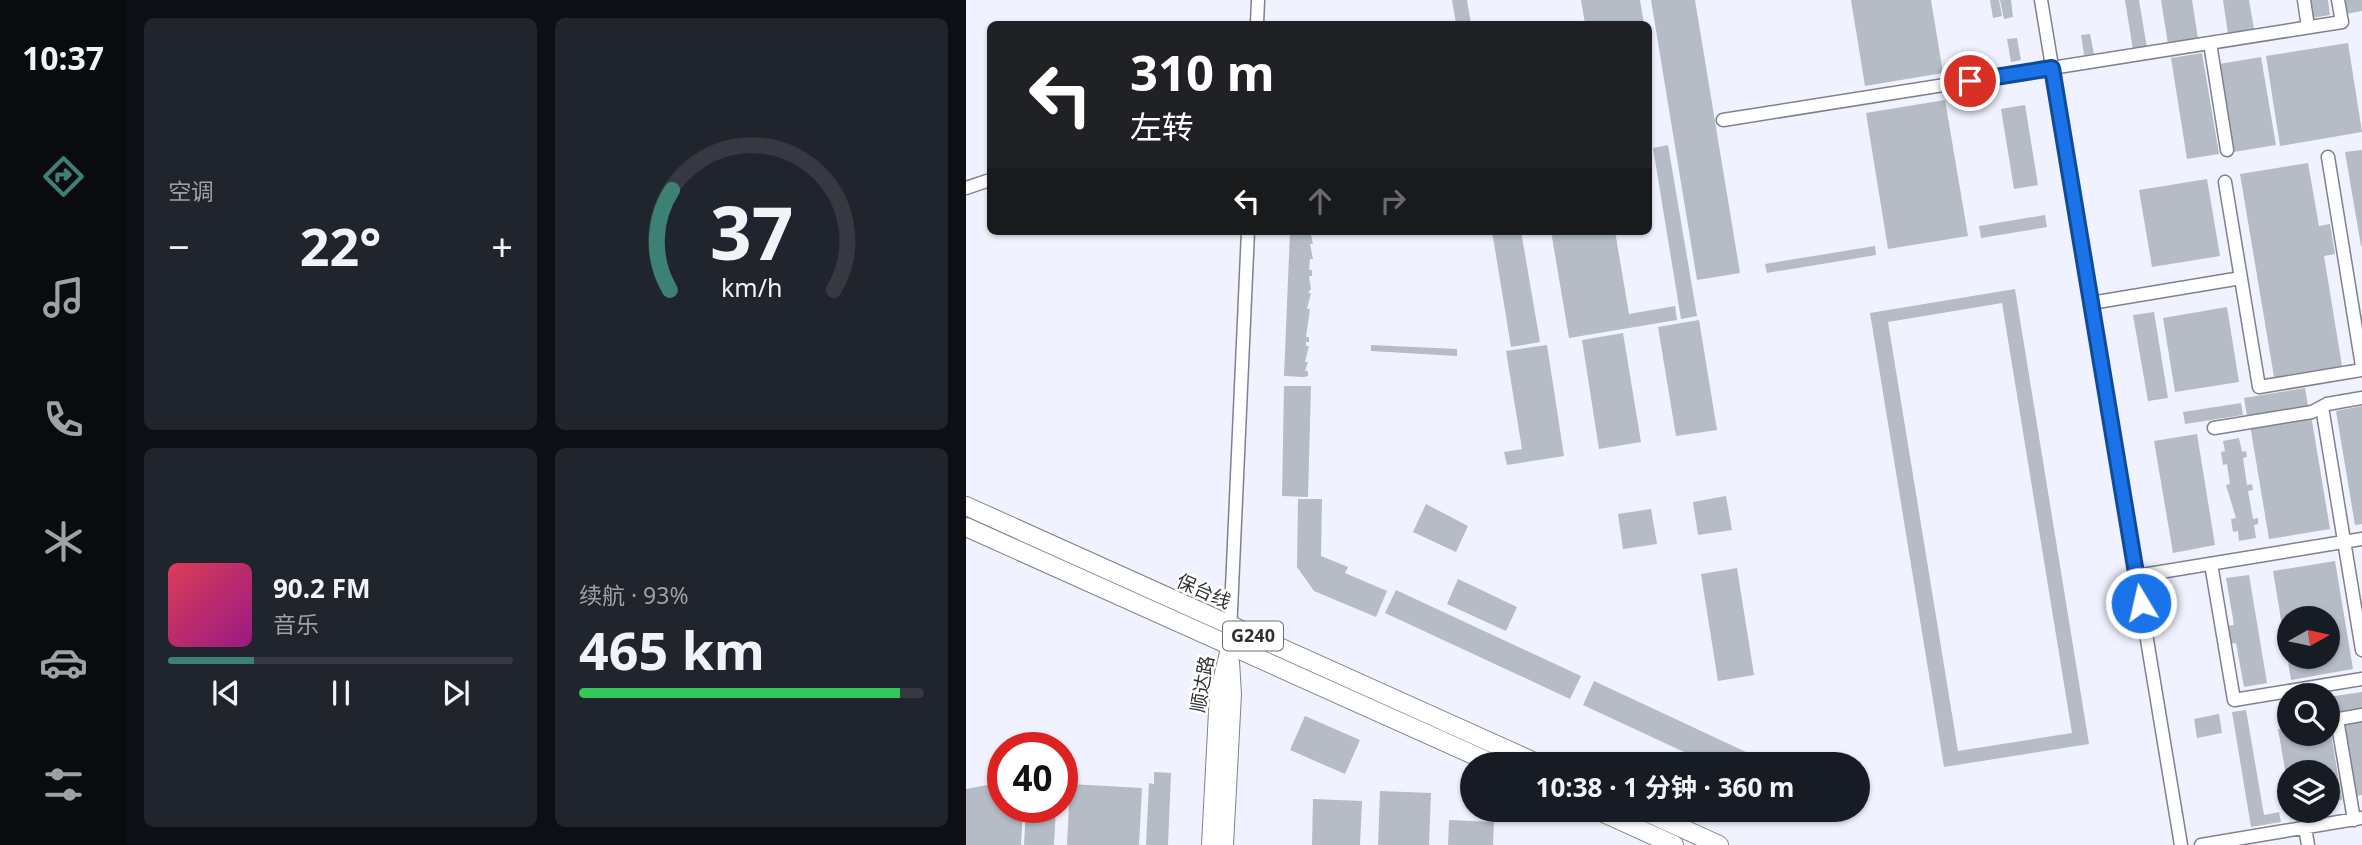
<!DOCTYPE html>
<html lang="zh">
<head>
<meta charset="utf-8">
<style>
	body { margin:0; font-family:"Noto Sans","Noto Sans SC",sans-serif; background:#20242c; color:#f1f3f6; height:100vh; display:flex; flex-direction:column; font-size:26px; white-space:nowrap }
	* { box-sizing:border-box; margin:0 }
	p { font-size:23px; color:#9ea1a6 }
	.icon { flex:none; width:38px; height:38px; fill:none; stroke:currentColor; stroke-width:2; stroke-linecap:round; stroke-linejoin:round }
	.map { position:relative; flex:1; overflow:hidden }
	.drawer { display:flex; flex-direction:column; gap:18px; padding:18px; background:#0d0f14; width:840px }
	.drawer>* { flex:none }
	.hud { position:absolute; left:21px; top:21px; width:665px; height:214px; border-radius:10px; box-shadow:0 2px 5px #0004; background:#202124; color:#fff; overflow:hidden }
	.needle { width:46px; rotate:81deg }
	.fabs { position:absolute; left:1311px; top:606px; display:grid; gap:14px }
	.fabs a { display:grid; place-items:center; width:63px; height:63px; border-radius:50%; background:#171b24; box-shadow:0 2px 5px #0004; font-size:35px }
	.speed { position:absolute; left:21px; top:732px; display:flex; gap:14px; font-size:35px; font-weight:700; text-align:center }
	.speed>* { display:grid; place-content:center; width:91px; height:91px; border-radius:50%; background:#171b24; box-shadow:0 2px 5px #0004; line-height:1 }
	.speed .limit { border:10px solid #d22; background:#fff; color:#111 }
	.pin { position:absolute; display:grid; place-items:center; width:60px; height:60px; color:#fff; margin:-30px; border:4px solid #fff; border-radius:50%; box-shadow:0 2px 7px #0007 }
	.me { position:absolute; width:77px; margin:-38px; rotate:351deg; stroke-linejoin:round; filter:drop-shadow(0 0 5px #0008) }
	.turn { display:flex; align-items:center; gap:24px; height:147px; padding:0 28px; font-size:32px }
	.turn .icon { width:91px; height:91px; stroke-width:2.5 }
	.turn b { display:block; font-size:49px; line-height:60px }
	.lanes { display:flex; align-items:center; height:66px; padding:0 28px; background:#0003; justify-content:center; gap:35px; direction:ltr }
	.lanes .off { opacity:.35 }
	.big { font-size:52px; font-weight:700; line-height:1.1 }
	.drawer .widget { flex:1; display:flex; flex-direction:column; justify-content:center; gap:10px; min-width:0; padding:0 24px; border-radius:10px; background:#20242c }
	.drawer .dial { align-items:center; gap:0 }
	.dial svg { height:182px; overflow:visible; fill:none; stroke:#363941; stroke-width:7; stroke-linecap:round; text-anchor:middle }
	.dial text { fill:#f1f3f6; stroke:none }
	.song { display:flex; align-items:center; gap:21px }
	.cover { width:84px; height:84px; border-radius:10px; background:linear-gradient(135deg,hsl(350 70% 55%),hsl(310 70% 35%)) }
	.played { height:7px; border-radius:4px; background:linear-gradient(90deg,#3d8174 25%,#363941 25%) }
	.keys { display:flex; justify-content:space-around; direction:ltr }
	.heat { display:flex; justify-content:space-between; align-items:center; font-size:38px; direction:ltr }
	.charge { height:10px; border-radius:5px; background:linear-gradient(90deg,#34c759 93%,#363941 0) }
	.drawer .tiles { flex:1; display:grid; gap:18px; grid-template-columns:repeat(2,1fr) }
	.trip { position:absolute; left:494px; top:752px; width:410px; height:70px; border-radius:35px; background:#171b24; box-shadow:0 2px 5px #0004; font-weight:700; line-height:70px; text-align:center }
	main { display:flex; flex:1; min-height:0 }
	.tabs { display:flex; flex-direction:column; width:126px; justify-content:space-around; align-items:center; background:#090b0e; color:#9ea1a6 }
	.tabs .icon { width:49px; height:49px }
	.tabs .on { color:#3d8174 }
	.tabs b { font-size:32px; color:#f1f3f6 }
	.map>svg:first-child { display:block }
</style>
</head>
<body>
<main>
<nav class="tabs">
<b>10:37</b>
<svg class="icon on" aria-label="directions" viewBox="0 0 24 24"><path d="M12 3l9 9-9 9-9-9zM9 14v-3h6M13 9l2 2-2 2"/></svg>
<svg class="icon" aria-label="music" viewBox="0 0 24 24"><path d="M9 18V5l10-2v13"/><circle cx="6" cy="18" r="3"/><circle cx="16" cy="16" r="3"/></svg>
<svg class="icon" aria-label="phone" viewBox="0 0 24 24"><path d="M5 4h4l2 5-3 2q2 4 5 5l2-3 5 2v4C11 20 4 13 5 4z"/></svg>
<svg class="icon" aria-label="climate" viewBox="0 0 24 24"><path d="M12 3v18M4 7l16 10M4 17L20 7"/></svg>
<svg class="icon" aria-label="car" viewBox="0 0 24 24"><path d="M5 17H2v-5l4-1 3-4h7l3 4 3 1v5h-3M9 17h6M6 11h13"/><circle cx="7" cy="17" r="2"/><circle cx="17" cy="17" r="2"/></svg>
<svg class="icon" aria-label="filters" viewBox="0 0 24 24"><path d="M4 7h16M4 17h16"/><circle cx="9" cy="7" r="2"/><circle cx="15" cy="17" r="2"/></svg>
</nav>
<section class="drawer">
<div class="tiles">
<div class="widget"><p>空调</p>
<div class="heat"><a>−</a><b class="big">22°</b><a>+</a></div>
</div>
<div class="widget dial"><svg viewBox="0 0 100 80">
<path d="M14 69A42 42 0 1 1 86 69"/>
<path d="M14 69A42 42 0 0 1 15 25" stroke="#3d8174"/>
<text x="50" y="56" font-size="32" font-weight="700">37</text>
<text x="50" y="72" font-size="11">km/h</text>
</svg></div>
<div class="widget">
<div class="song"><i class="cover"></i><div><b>90.2 FM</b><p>音乐</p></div></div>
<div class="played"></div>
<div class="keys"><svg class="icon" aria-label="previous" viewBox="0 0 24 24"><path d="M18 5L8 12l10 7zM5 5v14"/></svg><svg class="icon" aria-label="pause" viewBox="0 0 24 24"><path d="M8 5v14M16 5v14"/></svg><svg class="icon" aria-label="next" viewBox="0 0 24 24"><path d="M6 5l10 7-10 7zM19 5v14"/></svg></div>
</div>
<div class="widget"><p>续航 · 93%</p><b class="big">465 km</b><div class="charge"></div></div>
</div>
</section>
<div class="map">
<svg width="1396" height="845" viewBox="0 0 1396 845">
	<rect width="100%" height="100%" fill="#f0f2ff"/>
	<!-- building -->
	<path fill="#b5bcc6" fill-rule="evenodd" d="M486,0h15l4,24h-15z
		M615,0h59l4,24h-59z
		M685,0h44l45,273 -43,7z
		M885,0h80l12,73 -78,13z
		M1024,0h9l3,16 -9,2z
		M1034,0h11l2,17 -9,2z
		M1159,0h14l8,48 -14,2z
		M1195,0h31l6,39 -30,5z
		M1257,0h26l5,29 -26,5z
		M1343,0h19l2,15 -18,3z
		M1378,0h18v11l-16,3z
		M1124,34l4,20 -10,1 -3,-20z
		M1051,38l4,22 -10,2 -4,-23z
		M1382,43l14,89 -82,14 -14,-90z
		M1236,53l17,101 -32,5 -16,-101z
		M1295,57l15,88 -42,7 -15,-88z
		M979,100l23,136 -80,13 -22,-136z
		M1059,105l13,80 -24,4 -13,-80z
		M702,145l29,171 -16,3 -28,-171z
		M1396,150v96h-1l-16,-94z
		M1342,163l11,63 11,-2 5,30 -11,2 18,110 -68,11 -34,-203z
		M1241,179l13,77 -68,11 -13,-77z
		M1079,215l2,12 -66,11 -2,-12z
		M324,231h24v4h-3l2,9h-3l3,15h-3l-1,11h3v6h-3l2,13 -3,4h3l-4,16h3l-4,28h3v5h-3v4h3l-4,16h3l-3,9h3v5l-4,1 -20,-1z
		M526,231h29l19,111 -29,5z
		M585,231h64l14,83 46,-8 2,14 -108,18z
		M909,246l1,9 -109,18 -2,-9z
		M1049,289l74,455 -145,23 -74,-454zM1036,303l70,430 -114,18 -70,-429z
		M1261,307l12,75 -64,10 -12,-74z
		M1188,312l14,86 -20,3 -15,-86z
		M733,320l18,110 -41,6 -18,-109z
		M657,333l18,109 -42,7 -17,-109z
		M405,345l86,4v7l-86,-5z
		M581,345l17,111 -57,9 -3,-13 18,-3 -16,-98z
		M318,386h27l-3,111 -26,-1z
		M1339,388l3,18 -61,10 -3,-18z
		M1275,403l2,12 -58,9 -2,-12z
		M1396,406v118l-7,1 -19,-114z
		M1345,415l19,114 -61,10 -19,-114z
		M1231,434l18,111 -42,8 -19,-112z
		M1273,438l3,14 4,-1 1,6 -4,1 4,27 5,-1 1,6 -5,1 5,28 5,-1v6l-4,1 2,13 -17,3 -1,-10 -5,1 -2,-13 5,-1 -10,-33 4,-1 -3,-20 -4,1 -2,-13 4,-1 -2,-10z
		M760,496l6,34 -34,5 -5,-33z
		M332,499h24l-1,57 27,11 -3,6 42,18 -11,26 -62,-26 -17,-24z
		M460,504l42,22 -12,26 -43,-20z
		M685,509l6,35 -34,5 -5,-35z
		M1369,561l18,108 -62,11 -18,-109zM1323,618h39v38h-39z
		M771,568l17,107 -36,6 -17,-107z
		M1283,575l18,108 -23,4 -8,-44 -7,1 -3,-18 8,-1 -8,-47z
		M492,579l59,28 -11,24 -59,-27z
		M430,590l185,86 -11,23 -185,-86z
		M628,681l180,84h-62l-129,-60z
		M1396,692v18l-34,6v-19z
		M1280,710l18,105 15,-3 2,10 -30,5 -19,-115z
		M1253,714l3,19 -25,5 -3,-19z
		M339,716l55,24 -15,34 -55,-24z
		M1396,721v74l-6,1 -11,-72z
		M1323,727v6h39l2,-6 12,73 -14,2v-30h-39l-1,15 -10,-58z
		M188,772l17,1 -3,72h-22l3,-62 5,1z
		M37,782v25h20l-2,38h-55v-56z
		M104,784l72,4 -3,57h-72z
		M414,791l51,2 -2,52h-51z
		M347,799l49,2 -2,44h-48z
		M60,807h30l-2,38h-30z
		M483,820l45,2 -1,23h-45z"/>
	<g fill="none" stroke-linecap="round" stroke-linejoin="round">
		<defs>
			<path id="minor" d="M1075,0l140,845
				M1338,0l4,27
				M291,24l1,-24
				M1244,43l17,107
				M757,120l619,-98 -4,-22
				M1362,157l34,209
				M1259,182l34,205 103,-17
				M0,188l24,-8
				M1125,303l150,-25
				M1356,407l40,243
				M1248,428l98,-16 15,-8 35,-6
				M1245,564l23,136 128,-21
				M1170,576l226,-37
				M264,633l18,-402
				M1371,719l17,101
				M1362,721l34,-6
				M1339,828l3,17
				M1235,845l161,-27"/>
			<path id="major" d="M244,845l8,-152 12,-48
				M259,845l8,-151 -2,-32"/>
			<path id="highway" d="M0,506l575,259
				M0,527l530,238
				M631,810l77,35
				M676,810l77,35"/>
		</defs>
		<!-- minor casing -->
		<use href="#minor" stroke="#7f818c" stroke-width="15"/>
		<!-- major casing -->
		<use href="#major" stroke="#7f818c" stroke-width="18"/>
		<!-- highway casing -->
		<use href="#highway" stroke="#7f818c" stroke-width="20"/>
		<!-- minor -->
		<use href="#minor" stroke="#fff" stroke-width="12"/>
		<!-- major -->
		<use href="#major" stroke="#fff" stroke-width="16"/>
		<!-- highway -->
		<use href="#highway" stroke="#fff" stroke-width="18"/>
	</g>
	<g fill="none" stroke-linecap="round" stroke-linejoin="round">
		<defs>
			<path id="route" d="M1004,81l82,-13 89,535"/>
		</defs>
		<!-- route casing -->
		<use href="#route" stroke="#114b97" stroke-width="18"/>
		<!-- route -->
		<use href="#route" stroke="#1a73e8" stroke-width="12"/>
	</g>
	<g text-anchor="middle" stroke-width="5" stroke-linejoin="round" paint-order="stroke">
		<!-- shield labels -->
		<rect fill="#fff" stroke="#6e6f72" stroke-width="2" x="257" y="621.5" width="60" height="29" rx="5"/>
		<g font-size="18" font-weight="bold" fill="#303135">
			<text x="287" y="642">G240</text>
		</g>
		<!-- street labels -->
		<g font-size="19" fill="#303135" stroke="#fff">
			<text transform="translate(238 591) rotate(24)" y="7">保台线</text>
			<text transform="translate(236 684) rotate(-80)" y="7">顺达路</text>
		</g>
	</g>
</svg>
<div class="fabs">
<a><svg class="needle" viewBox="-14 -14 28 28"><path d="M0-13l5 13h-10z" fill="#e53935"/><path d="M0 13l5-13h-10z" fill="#9ea1a6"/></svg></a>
<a><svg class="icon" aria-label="search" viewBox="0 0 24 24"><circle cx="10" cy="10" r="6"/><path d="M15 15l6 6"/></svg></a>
<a><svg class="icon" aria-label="layers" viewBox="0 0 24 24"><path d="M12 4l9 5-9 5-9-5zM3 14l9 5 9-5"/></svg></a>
</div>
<div class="speed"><div class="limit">40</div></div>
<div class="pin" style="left:1004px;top:81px;background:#d93025"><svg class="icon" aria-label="arrive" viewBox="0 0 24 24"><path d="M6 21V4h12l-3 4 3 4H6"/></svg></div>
<svg class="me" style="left:1175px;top:603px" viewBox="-20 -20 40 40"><circle r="17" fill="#1a73e8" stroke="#fff" stroke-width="3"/><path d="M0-11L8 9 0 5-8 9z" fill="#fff"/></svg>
<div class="trip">10:38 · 1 分钟 · 360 m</div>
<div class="hud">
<div class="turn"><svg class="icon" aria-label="left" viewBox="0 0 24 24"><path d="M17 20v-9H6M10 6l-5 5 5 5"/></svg><div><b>310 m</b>左转</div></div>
<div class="lanes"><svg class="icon" aria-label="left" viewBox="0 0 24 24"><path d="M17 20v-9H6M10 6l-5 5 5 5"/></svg><svg class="icon off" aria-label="ahead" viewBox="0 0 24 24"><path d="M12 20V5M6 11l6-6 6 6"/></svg><svg class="icon off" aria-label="right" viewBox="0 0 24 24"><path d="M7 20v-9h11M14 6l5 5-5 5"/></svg></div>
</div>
</div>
</main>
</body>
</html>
